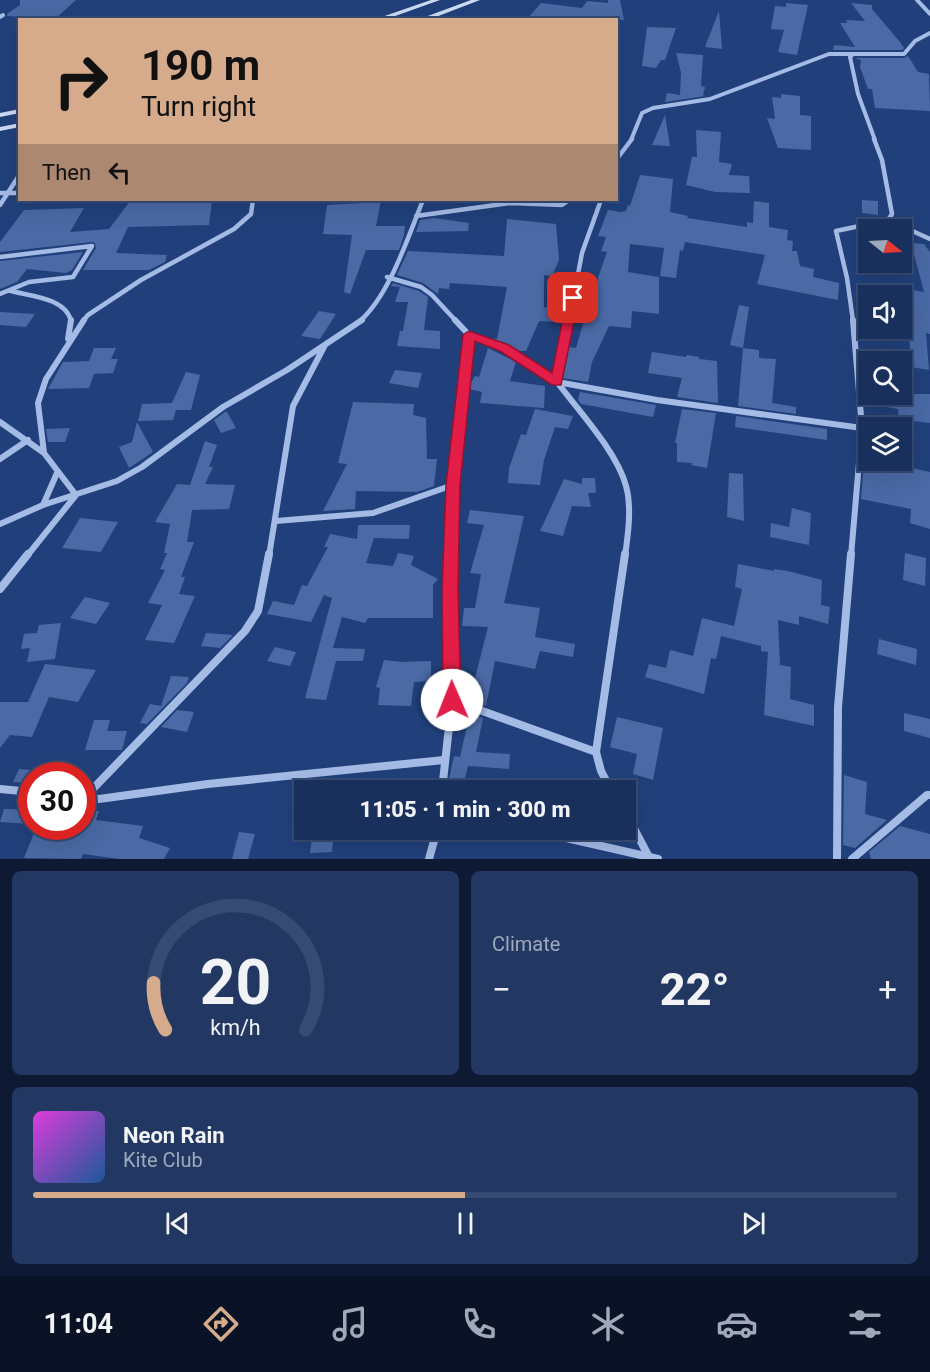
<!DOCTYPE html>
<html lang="en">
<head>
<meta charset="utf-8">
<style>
	body { margin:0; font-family:Roboto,sans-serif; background:#223862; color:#f1f3f6; height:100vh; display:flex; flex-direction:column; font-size:22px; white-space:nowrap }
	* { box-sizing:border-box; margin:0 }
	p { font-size:20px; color:#9fa9bb }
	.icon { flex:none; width:33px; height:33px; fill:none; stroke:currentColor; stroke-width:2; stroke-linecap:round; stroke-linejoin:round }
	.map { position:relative; height:859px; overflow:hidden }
	.details { display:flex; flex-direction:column; gap:12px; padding:12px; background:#0e1a33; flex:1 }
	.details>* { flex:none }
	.banner { position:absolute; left:18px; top:18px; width:600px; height:183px; border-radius:0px; box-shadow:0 6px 24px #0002,0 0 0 2px #374b72; background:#d6ab8b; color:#111; overflow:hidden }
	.needle { width:39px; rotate:108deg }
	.tools { position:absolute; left:858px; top:219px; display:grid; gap:12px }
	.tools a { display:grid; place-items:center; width:54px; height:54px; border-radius:0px; background:#19305c; box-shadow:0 6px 24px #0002,0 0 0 2px #374b72; font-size:30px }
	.speed { position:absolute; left:18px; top:762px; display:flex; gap:12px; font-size:30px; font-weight:700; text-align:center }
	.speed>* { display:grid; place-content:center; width:78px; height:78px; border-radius:50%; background:#19305c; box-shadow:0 6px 24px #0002,0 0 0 2px #374b72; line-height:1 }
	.speed .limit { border:9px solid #d22; background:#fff; color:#111 }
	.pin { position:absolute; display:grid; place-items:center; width:51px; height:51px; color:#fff; margin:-26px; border-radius:12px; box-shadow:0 3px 9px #0006 }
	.me { position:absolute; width:66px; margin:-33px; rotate:359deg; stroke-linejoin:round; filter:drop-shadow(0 0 4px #0008) }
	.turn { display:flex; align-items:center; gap:21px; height:126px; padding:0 24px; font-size:27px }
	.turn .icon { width:78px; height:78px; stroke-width:2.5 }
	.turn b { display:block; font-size:42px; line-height:51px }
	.then { display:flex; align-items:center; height:57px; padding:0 24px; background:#0003; gap:12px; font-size:22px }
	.big { font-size:45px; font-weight:800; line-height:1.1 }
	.details .card { flex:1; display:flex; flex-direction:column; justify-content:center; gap:9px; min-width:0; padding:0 21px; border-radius:9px; background:#223862 }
	.details .dial { align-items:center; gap:0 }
	.dial svg { height:156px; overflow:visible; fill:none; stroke:#374b72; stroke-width:7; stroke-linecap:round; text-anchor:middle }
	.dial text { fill:#f1f3f6; stroke:none }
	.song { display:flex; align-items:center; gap:18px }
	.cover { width:72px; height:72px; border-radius:9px; background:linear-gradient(135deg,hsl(300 70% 55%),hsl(210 70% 35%)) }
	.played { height:6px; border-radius:3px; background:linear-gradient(90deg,#d6ab8b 50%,#374b72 50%) }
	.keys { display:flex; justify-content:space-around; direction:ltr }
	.heat { display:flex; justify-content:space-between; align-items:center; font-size:33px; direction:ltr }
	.details .tiles { flex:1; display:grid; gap:12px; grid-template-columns:1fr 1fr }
	.card:last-child { grid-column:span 2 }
	.trip { position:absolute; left:294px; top:780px; width:342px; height:60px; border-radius:0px; background:#19305c; box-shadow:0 6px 24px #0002,0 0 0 2px #374b72; font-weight:800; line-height:60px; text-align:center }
	.tab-bar { display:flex; height:96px; justify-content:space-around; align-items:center; background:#0a1325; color:#9fa9bb }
	.tab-bar .icon { width:42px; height:42px }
	.tab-bar .selected { color:#d6ab8b }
	.tab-bar b { font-size:27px; color:#f1f3f6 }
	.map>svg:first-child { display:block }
</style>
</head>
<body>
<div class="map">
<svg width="930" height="859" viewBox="0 0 930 859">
	<rect width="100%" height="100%" fill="#21407b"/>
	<!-- building -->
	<path fill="#4a69a5" d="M20,0h56l-22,20h-33l3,-3 -17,-1v-2l13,-9z
		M608,0h12l4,20 -19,-2 -79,2 15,-17 41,5 5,-7 21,2z
		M786,3l22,2 -11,50 -19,-3 6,-22 -13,-1 4,-23 11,1z
		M851,3l21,2v4l28,33 4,6 -2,2h-69l1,-5 21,2 -15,-24h7l-1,-3 19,1z
		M719,11l3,38 -17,-2z
		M647,27l29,1 -11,32h-4l-5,8 -14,-2z
		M676,53l27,2 -2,31 4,1 -2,8 2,1 -40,6 2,-9 13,2 1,-23z
		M908,56l10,16 11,2 1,37 -55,-3 -3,-19h-4l-8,-22 1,-7 -6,-2h49z
		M781,94l19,2v19l11,1v34l-33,-2 -11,-30 8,1 -3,-22 9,1z
		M665,115l5,31 -18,-1z
		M696,130l25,2 -2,30 13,2 -3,11 20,1 1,17 -35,-1 -29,-7 6,-28h5z
		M640,175l33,4 -3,33 18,4 -1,2 60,9v-5l6,1 1,-22 15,2v24l19,3 -1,10 6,1 -1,10h5l3,15 14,3 -1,8 26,6 -1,17 -81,-16 8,-29 -80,-13 -2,9 -3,-1 -4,28 -16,-2 4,-28 -34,-4 -2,28 31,5v37l-27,-3 -1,17 -22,-2 -17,36 -4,20 -25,-4 6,-31 7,1 14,-48 5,1 3,-23 9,-26 -6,-1 5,-14 -8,-1 10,-26 13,2 5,-1 2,-6 2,1z
		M131,200h81l-3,25 -81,2 -12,26 51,2 -2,7 -16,8h-66l13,-22 -1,-5 -3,-1 -92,10v-10l24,-32 60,-2 -14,24 39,-3z
		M364,200h17l-5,26h29l-1,9 -5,15h-33l-16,44 -6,-2 8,-57 -29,-1 4,-29 36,-2z
		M862,200l16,1v14l-16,-2z
		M434,218l35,5 -1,8 -52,1 4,-12z
		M507,219l49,5 3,36 -7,16 -8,-1v32l13,2 -3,13 -15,-1 -13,30h-7l-27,-13 5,1 10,-52 -57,-4 -1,6 -10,-1 -1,6 -15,-11 -26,-8 11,-24 96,5z
		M911,243l13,1 6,8v82l-4,-1 3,37 -18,-3 -2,-36 -7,-1v-42l22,4z
		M83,252l-11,18 -6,3 -39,-4 -10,13 -17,7v-28z
		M393,283l26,8 9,6 -4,33 16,1v18l-43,-3 3,-15h3l5,-29h-13l5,-15 -9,-1z
		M739,305l10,2 -6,41 -13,-3z
		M319,311l17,3 -16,25 -19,-3z
		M0,312l35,2 -9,13 -26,-2z
		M94,348h22l-5,11h7l-5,14 -19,1 -5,14 -41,1 15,-27 26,-1z
		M488,348l28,14 -6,19 35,5 -1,22 -64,-5 2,-11 -13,-3v-3l6,-10 4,1z
		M743,348l16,2v8l17,1 -4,44 24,4v7l-58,-8z
		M652,352l34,5 1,-2 12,2v2l18,2 1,42 -41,-6 5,-19 -34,-5z
		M395,370l27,3 -4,15 -29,-5z
		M186,372l14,3 -9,35h-15l-3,10 -35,1 4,-17 30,-1z
		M580,392l76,13 -3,12 -72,-13 -3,-4z
		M864,394h66v29l-16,-2v5l-15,-3 -1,-14 -33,-6z
		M353,402l61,2 -1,11 13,3 1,41h10l-3,27 -17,6 -61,-1 -1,18 -32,2 24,-47 -9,-1z
		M535,409l38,7 -5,13 -13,-2 -11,33 -4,25 -32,-2 1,-15 12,-34 5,1z
		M682,409l34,4 -9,55 -16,-3 1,-2 -15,-1v-19h-2z
		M225,412h2l9,16 -15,5 -7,-13z
		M736,416l91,13v11l-92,-13z
		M137,422l16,30 -24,16 -10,-21 13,-5z
		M70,428l-5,14h-17l-2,-13z
		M205,441l12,4 -8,22h4l-8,17 30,1 -6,24 -37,1 -5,32h7l-13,35h4l-6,17 16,2 -21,47 -29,-3 17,-35 -14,-2 17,-33 -5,-1 7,-16h-3l6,-29 -15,-2 22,-38 13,1z
		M864,463l34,6v-4l32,7v57l-20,-6 1,-14 -50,-10z
		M729,473l14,1 1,47 -17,-4z
		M582,478h13l1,15h-8l3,14 -19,-1 -9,30 -23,-5 24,-52 18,5z
		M792,508l19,5 -2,32 -39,-8 1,-14 18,4z
		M470,510l54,6 -20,87 36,5 -5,29 40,7 -2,13 -33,-6 -5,18 -40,-8 -9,45 -13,-5 1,-2 -15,-3 2,-16 13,2 14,-55 -26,-1 2,-18h11l6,-34 -11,-1 14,-48 -17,-2z
		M80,518l38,4 -17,30 -39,-4z
		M358,525h52l-1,14 -35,-1 -8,25 27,3 5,-13 16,3 -3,9 27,14 -5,6v33h-65l-3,5 -23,-6 -9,31 32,1 -2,12h-27l-10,39 -21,-2 27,-100 -8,-3 -13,27 -44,-8 6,-13 21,4 8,-20 5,1 21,-39h-4l6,-13 27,5z
		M905,553l21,5 -1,28 -22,-6z
		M738,564l36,7v-2l14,2 34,9 -1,25 9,2 -2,17 -29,-8v9l-21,-5 2,45 11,2 -1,32 24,6v21l-50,-11 4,-63 -7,-1v-5l-40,-10 -5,23 -5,-1 -7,36 -59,-17 4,-13 17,4 4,-18 23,6 9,-38 32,8 8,-37 -7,-2z
		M85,597l25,6 -14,21 -26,-6z
		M61,623l-6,36 -28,3 3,-14 -9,1 3,-15 13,-1 2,-8z
		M206,633l27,2 -13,13 -19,-2z
		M879,639l38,10 -1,16 -39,-11z
		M275,647l21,5 -6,14 -23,-5z
		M384,660l18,2 29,-1v20l-17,1 -3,24 -33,-1 2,-17 -4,-1z
		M45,664l51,6 -18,32 -29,-5 -17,40 -22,-2 -10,13v-46h28z
		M171,676l18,1 -2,6 -40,41 -7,-1 10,-19 11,2z
		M177,710l17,2 -7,20 -26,-5z
		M470,713l13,5 -7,34 34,2 -1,15 -41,-3 -4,16 -15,-3 5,-23 6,1z
		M904,713l26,6v19l-26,-7z
		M617,717l46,11 -10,52 -20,-6 4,-20 -27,-7z
		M94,720h16l-3,11h20l-5,19h-37z
		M19,769l13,1v13l-19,-1z
		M844,775l23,7 -2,32 22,6 -32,28 -12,-3z
		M4,809l28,1v14l-32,-2z
		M82,810l17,1 -3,9 47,6 -4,12 31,10 -6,11h-45l-36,-5 -2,5 -57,-1 12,-30 32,2 1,-4h13z
		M900,826l30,8v25h-59l-2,-7z
		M313,830h21l-2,22 -22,1z
		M239,832l16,2 -7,25h-16z"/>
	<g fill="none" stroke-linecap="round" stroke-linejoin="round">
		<!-- street-far3 -->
		<path stroke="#a4bbe6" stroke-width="4" d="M917,0l13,14
			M0,17l3,-2
			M852,55l-2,2 8,37 17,46
			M631,140l11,-27 11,-5 57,-9 119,-45h75l11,-13 15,-8"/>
		<!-- street-far2 -->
		<path stroke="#a4bbe6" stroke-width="4.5" d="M874,139l8,21 10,54 -4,6
			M616,160l16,-21
			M0,193h20
			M0,205l20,-31
			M416,216l94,-13 52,2 7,-5
			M0,257l92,-11 -19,31 -44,5 -29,12
			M387,277l34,10 11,8 24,26
			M11,291c19,5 55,7 60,30
			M83,321l5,-6 53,-35 93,-51 17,-15 2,-14
			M360,321c30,-27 48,-84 63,-121
			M569,321l13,-68 19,-53
			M853,321l-6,-43 -11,-47 52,-11 42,19"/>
		<!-- street-far1 -->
		<path stroke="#a4bbe6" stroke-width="6" d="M455,320l14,15 35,13 53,34 100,18 205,28
			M569,320l-12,62c22,29 60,70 69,104 6,21 2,49 -1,70
			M68,339l3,-19
			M0,422l44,31 32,42 -49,61
			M44,453l-6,-50 8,-24 38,-59
			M0,459l28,-19
			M43,505l14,-32
			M276,521l97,-8 80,-28
			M0,524l43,-19 74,-24 25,-14 81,-60 64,-37 75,-50
			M269,556l24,-150 32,-61
			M451,556l2,-71 16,-150
			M851,556l11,-128 -9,-108"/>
		<!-- street -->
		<path stroke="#a4bbe6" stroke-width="8" d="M0,589l28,-35
			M452,700l144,52
			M0,789l32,3
			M442,790l10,-90 -1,-146
			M611,790l-10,-19 -5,-19 29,-198
			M83,797l16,2 109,-15 236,-24
			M85,797l160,-166 13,-20 11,-57
			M626,813l23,44
			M531,830l127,29
			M429,859l8,-29
			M837,859l1,-152 13,-153
			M852,859l75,-64h3"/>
		<!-- secondary -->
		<path fill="#cedbf5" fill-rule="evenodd" d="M431,0h9l-56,20h-11z
			M471,0h9l-52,20h-11z
			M20,109v4l-20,4v-4z
			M20,123v4l-20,4v-4z"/>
	</g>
	<!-- route -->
	<path fill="#e11d48" stroke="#92132f" stroke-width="1.5" d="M573,294l6,4 -18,87h-9l-52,-34 -25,-10 -15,144 -2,105 3,110 -3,6 -6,2 -6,-2 -3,-6 -1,-110 4,-105 17,-150 6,-4 40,14 43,28 15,-75z"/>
</svg>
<div class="tools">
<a><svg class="needle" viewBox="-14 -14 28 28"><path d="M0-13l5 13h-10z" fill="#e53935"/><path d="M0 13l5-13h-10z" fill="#9fa9bb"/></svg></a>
<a><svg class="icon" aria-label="sound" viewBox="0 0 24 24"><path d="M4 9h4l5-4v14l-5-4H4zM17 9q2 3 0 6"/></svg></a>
<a><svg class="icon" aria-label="search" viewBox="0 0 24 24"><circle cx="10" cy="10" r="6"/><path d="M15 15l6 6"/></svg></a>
<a><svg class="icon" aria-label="layers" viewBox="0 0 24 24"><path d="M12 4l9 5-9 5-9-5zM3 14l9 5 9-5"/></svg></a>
</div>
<div class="speed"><div class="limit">30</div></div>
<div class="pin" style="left:573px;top:298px;background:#d93025"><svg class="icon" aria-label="arrive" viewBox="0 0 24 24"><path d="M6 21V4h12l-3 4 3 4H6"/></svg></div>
<svg class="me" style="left:452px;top:700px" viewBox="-20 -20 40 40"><circle r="19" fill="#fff"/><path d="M0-13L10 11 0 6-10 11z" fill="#e11d48"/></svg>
<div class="trip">11:05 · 1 min · 300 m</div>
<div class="banner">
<div class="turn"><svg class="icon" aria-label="right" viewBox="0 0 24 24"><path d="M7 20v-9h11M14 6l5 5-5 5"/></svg><div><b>190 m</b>Turn right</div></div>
<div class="then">Then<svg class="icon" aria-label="left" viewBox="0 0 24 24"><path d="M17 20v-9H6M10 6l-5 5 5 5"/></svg></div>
</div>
</div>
<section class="details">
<div class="tiles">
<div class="card dial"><svg viewBox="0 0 100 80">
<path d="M14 69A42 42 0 1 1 86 69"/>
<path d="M14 69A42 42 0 0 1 8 45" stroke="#d6ab8b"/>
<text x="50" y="56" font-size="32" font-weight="700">20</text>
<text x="50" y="72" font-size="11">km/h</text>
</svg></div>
<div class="card"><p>Climate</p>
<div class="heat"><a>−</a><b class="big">22°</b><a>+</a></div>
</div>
<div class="card">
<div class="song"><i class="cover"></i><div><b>Neon Rain</b><p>Kite Club</p></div></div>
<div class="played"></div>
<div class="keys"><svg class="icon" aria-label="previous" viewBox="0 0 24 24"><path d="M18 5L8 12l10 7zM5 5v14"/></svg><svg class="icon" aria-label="pause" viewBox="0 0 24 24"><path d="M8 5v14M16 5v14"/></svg><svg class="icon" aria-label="next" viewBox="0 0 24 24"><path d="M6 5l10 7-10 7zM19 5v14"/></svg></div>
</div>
</div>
</section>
<nav class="tab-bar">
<b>11:04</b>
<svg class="icon selected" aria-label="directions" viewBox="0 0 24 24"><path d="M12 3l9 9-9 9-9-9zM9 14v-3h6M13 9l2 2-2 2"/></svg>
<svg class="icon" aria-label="music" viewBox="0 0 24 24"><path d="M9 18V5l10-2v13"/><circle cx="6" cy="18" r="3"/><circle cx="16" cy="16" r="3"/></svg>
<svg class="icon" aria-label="phone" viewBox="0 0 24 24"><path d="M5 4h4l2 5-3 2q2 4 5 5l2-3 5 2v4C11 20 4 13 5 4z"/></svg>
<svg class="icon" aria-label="climate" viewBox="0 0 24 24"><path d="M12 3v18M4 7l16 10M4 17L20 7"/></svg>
<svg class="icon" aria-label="car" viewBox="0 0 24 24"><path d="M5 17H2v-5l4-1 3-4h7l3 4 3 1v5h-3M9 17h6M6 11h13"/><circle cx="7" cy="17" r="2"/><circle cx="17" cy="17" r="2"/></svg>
<svg class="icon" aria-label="filters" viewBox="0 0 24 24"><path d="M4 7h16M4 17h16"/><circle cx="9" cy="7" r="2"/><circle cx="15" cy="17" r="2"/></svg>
</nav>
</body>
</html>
